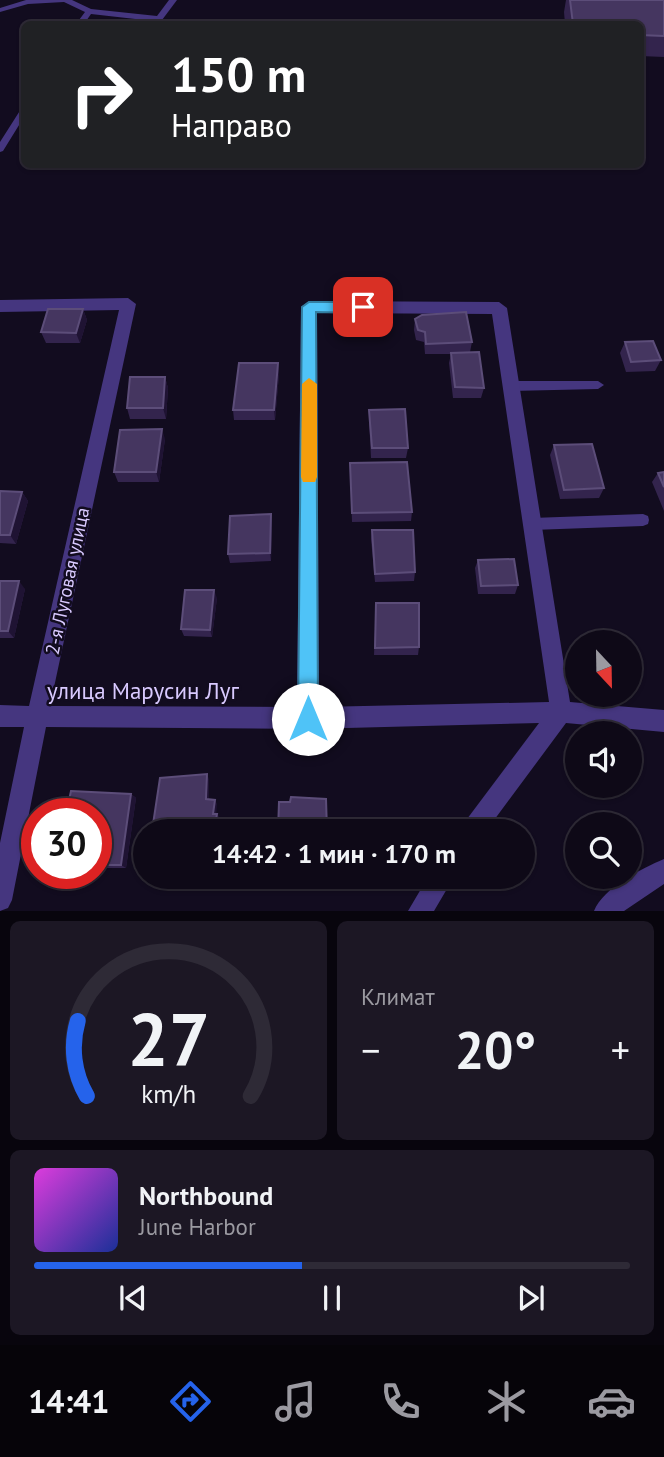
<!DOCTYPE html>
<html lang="ru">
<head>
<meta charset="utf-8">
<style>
	body { margin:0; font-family:"PT Sans",sans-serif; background:#1c1724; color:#f1f3f6; height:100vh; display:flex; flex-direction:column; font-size:26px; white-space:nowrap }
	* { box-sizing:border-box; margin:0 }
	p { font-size:23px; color:#9b9aa1 }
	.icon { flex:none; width:38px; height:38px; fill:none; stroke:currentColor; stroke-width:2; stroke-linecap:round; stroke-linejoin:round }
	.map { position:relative; height:911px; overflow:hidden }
	.side { display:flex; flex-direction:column; gap:10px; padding:10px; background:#08050d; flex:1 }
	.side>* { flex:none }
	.top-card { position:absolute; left:21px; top:21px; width:623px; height:147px; border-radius:10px; box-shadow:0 2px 5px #0004,0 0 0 2px #2e2a36; background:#202124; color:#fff; overflow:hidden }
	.needle { width:46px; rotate:158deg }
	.fabs { position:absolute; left:565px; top:630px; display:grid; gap:14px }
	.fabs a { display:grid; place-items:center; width:77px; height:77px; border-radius:50%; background:#0e0917; box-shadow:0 2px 5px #0004,0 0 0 2px #2e2a36; font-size:35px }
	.speed { position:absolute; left:21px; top:798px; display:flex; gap:14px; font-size:35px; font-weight:700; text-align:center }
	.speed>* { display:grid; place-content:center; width:91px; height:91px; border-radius:50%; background:#0e0917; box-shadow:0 2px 5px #0004,0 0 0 2px #2e2a36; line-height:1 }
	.speed .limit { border:10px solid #d22; background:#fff; color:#111 }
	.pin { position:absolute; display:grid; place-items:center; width:60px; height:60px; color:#fff; margin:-30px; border-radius:14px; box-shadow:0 4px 10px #0006 }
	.me { position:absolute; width:77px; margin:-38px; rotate:0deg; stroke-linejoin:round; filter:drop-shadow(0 0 5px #0008) }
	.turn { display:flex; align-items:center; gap:24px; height:147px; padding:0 35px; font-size:32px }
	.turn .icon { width:91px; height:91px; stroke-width:2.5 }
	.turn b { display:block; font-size:49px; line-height:60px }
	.big { font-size:52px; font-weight:600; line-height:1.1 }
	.side .tile { flex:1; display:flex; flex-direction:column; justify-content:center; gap:10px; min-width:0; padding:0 24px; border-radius:10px; background:#1c1724 }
	.side .dial { align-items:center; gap:0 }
	.dial svg { height:182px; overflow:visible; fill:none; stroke:#2e2a36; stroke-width:7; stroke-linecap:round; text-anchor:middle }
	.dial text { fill:#f1f3f6; stroke:none }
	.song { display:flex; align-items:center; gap:21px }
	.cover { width:84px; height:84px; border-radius:10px; background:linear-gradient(135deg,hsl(300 70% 55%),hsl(230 70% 35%)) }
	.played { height:7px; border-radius:4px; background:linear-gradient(90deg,#2563eb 45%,#2e2a36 45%) }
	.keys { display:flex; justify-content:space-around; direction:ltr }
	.heat { display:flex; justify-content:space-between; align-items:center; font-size:38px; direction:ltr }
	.side .tiles { flex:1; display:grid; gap:10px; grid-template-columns:1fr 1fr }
	.tile:last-child { grid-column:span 2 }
	.trip { position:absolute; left:133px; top:819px; width:402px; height:70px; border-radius:35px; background:#0e0917; box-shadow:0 2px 5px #0004,0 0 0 2px #2e2a36; font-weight:600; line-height:70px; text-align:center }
	.menu { display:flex; height:112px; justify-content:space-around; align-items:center; background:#060409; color:#9b9aa1 }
	.menu .icon { width:49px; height:49px }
	.menu .active { color:#2563eb }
	.menu b { font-size:32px; color:#f1f3f6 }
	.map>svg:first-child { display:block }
</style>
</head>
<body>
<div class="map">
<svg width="664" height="911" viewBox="0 0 664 911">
	<rect width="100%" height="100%" fill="#120c1f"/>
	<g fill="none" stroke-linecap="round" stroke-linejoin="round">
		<!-- service -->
		<path fill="#45367f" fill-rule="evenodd" d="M26,0h46l19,9 66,7 12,-16h8l-18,24h-8l2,-3 -62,-7 -7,10h-8l9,-12 -21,-10 -36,2 -28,8v-4z
			M21,109h3v8l-21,34 -3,1v-10z
			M511,381h87l6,4 -6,4 -87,2 -6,-5z
			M643,514l5,2 1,4 -1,4 -5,2 -111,4 -5,-2 -1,-4 1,-4 5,-2z"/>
		<!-- minor -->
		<path fill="#45367f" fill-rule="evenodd" d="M128,298l8,6 -86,402 247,1 4,-400 8,-6 190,1 8,6 63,394 94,8v22l-98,-9 -80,108h-25l3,-8 75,-100 -231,6 -262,-2 -34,173 -4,8 -8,3v-68l24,-116h-24v-22l29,1 90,-396 -119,2v-12zM317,313l175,1 57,388 -230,5z
			M664,859v25l-40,27h-30c10,-24 47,-42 70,-52z
			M428,877h26l-20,34h-26z"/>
	</g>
	<!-- wall -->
	<path fill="#33244d" d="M566,0h98v57l-24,-1v-32h-75l-1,-12z
		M83,309l4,11 -7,23h-34l-5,-11z
		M415,319l57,23 -2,10 14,36 -3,10h-28l-4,-35 2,-9h-26l-1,-12 -8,-2 -2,-10z
		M625,342l36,18 -6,11 -29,1 -6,-19z
		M278,363l1,11 -4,46h-41l-1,-10z
		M165,377l3,11 -2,31h-36l-3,-11z
		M369,410l39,38 -2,10h-35l-2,-38z
		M165,439l-6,43h-41l-4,-10z
		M554,445l50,43 -5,10 -39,1 -10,-44z
		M350,463l62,49 -1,9 -59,1z
		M664,472v39l-12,-29 6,-9z
		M0,491l22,1 6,9 -12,43 -16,-1z
		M272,523l-1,38 -41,2 -2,-9z
		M372,530l43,42 -1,9 -39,1 -4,-43z
		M478,560l40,25 -3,9h-37l-3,-26z
		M0,581l25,8 -11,49h-14z
		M217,598l-5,39 -28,-1 -3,-7z
		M376,603l43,44 -1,8h-44z
		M131,794l5,4 -10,70h-30v-54l-29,-5z"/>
	<!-- shaded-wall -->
	<path fill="#1f1333" d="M83,309l4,11 -7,23 -4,-10z
		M278,363l1,11 -4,46 -1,-10z
		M165,377l3,11 -2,31 -3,-11z
		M162,429l3,10 -6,43 -3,-10z
		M22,492l6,9 -12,43 -6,-9z
		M271,514l1,9 -1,38 -1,-8z
		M19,581l6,8 -11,49 -6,-7z
		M214,590l3,8 -5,39 -2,-7z
		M207,774l2,5v24l-3,-4z
		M131,794l5,4 -10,70 -5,-3z
		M215,800l2,4 -1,14 -3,-4z
		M217,814l3,4 -2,13h-4z"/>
	<!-- building -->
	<path fill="#453660" stroke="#5c4d79" stroke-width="2" d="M570,0h94v36l-24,-1v-11h-67z
		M48,309h35l-7,24 -35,-1z
		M466,312l6,30 -46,2 -1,-12 -7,-2 -3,-11 7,-4z
		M653,341l8,19 -30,2 -6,-20z
		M479,352l5,36 -29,-1 -4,-34z
		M239,363h39l-4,47h-41z
		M130,377h35l-2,31h-36z
		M405,409l3,39h-36l-3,-38z
		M162,429l-6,43h-42l6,-42z
		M592,444l12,44 -40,2 -10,-45z
		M407,462l5,50 -60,1 -2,-50z
		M664,472v15l-6,-14z
		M0,491l22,1 -12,43h-10z
		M271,514l-1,39 -42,1 2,-38z
		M372,530h41l2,42 -40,2z
		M514,559l4,26 -37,1 -3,-26z
		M0,581h19l-11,50h-8z
		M185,590h29l-4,40 -29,-1z
		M376,603h43v44l-44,1z
		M207,774l-1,25 9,1 -2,14h4l-3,17h-62l8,-53z
		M71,791l60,3 -10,71h-25v-51h-41l4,-7 8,2z
		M291,797l35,2 1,32h-49l1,-29h11z
		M37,833v31h-6z"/>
	<!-- route -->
	<path fill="#4fc3f7" stroke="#337fa1" stroke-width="2" d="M309,302h54l7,5 -7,6 -47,-1 2,407 -3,6 -7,3 -7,-3 -3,-6 4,-412z"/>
	<!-- slow -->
	<path fill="#f59e0b" d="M309,378l8,6v93l-2,5h-12l-2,-5 1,-93z"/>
	<g text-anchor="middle" stroke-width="5" stroke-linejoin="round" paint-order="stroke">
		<!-- street labels -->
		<g font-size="19" fill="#d9caff" stroke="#120c1f">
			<text transform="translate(67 581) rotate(-78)" y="7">2-я Луговая улица</text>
		</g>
		<!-- near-street labels -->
		<g font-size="23" fill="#d9caff" stroke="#120c1f">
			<text x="143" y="699">улица Марусин Луг</text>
		</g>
	</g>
</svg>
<div class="fabs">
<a><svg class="needle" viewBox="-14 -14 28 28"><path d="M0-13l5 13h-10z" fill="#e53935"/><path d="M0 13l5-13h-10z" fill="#9b9aa1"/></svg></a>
<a><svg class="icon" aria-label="sound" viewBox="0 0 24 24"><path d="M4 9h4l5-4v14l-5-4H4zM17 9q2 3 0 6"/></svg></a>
<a><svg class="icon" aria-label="search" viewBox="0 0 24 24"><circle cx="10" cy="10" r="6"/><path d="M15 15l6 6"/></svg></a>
</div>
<div class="speed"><div class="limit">30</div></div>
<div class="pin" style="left:363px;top:307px;background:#d93025"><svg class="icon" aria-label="arrive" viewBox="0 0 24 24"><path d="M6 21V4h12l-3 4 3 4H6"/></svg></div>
<svg class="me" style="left:308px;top:719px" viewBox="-20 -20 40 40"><circle r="19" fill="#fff"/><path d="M0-13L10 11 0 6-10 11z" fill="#4fc3f7"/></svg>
<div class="trip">14:42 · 1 мин · 170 m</div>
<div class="top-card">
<div class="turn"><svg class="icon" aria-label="right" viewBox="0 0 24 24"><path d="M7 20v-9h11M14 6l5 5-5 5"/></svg><div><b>150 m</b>Направо</div></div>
</div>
</div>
<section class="side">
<div class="tiles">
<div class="tile dial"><svg viewBox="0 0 100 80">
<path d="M14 69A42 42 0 1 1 86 69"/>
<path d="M14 69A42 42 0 0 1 10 36" stroke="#2563eb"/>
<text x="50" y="56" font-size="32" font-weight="700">27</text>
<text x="50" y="72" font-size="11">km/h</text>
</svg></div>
<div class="tile"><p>Климат</p>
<div class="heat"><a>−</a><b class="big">20°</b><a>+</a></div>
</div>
<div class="tile">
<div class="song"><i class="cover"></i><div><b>Northbound</b><p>June Harbor</p></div></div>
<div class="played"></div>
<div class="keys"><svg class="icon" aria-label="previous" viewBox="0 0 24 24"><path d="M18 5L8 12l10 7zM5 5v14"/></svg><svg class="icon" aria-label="pause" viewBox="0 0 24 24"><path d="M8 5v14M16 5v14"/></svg><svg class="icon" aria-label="next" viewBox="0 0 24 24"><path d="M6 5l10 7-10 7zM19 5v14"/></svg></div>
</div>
</div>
</section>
<nav class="menu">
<b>14:41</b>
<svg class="icon active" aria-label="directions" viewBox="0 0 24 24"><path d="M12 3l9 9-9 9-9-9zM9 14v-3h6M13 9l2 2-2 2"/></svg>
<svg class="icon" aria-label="music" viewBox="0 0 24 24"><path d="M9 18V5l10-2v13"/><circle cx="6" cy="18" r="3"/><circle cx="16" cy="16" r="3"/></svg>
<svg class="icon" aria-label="phone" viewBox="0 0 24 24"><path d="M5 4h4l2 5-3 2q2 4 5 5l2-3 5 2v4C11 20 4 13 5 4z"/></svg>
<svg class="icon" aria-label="climate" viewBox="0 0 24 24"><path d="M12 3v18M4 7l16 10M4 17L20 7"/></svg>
<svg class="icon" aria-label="car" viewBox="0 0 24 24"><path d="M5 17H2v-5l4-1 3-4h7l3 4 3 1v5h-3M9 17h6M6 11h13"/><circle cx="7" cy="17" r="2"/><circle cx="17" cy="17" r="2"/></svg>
</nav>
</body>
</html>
